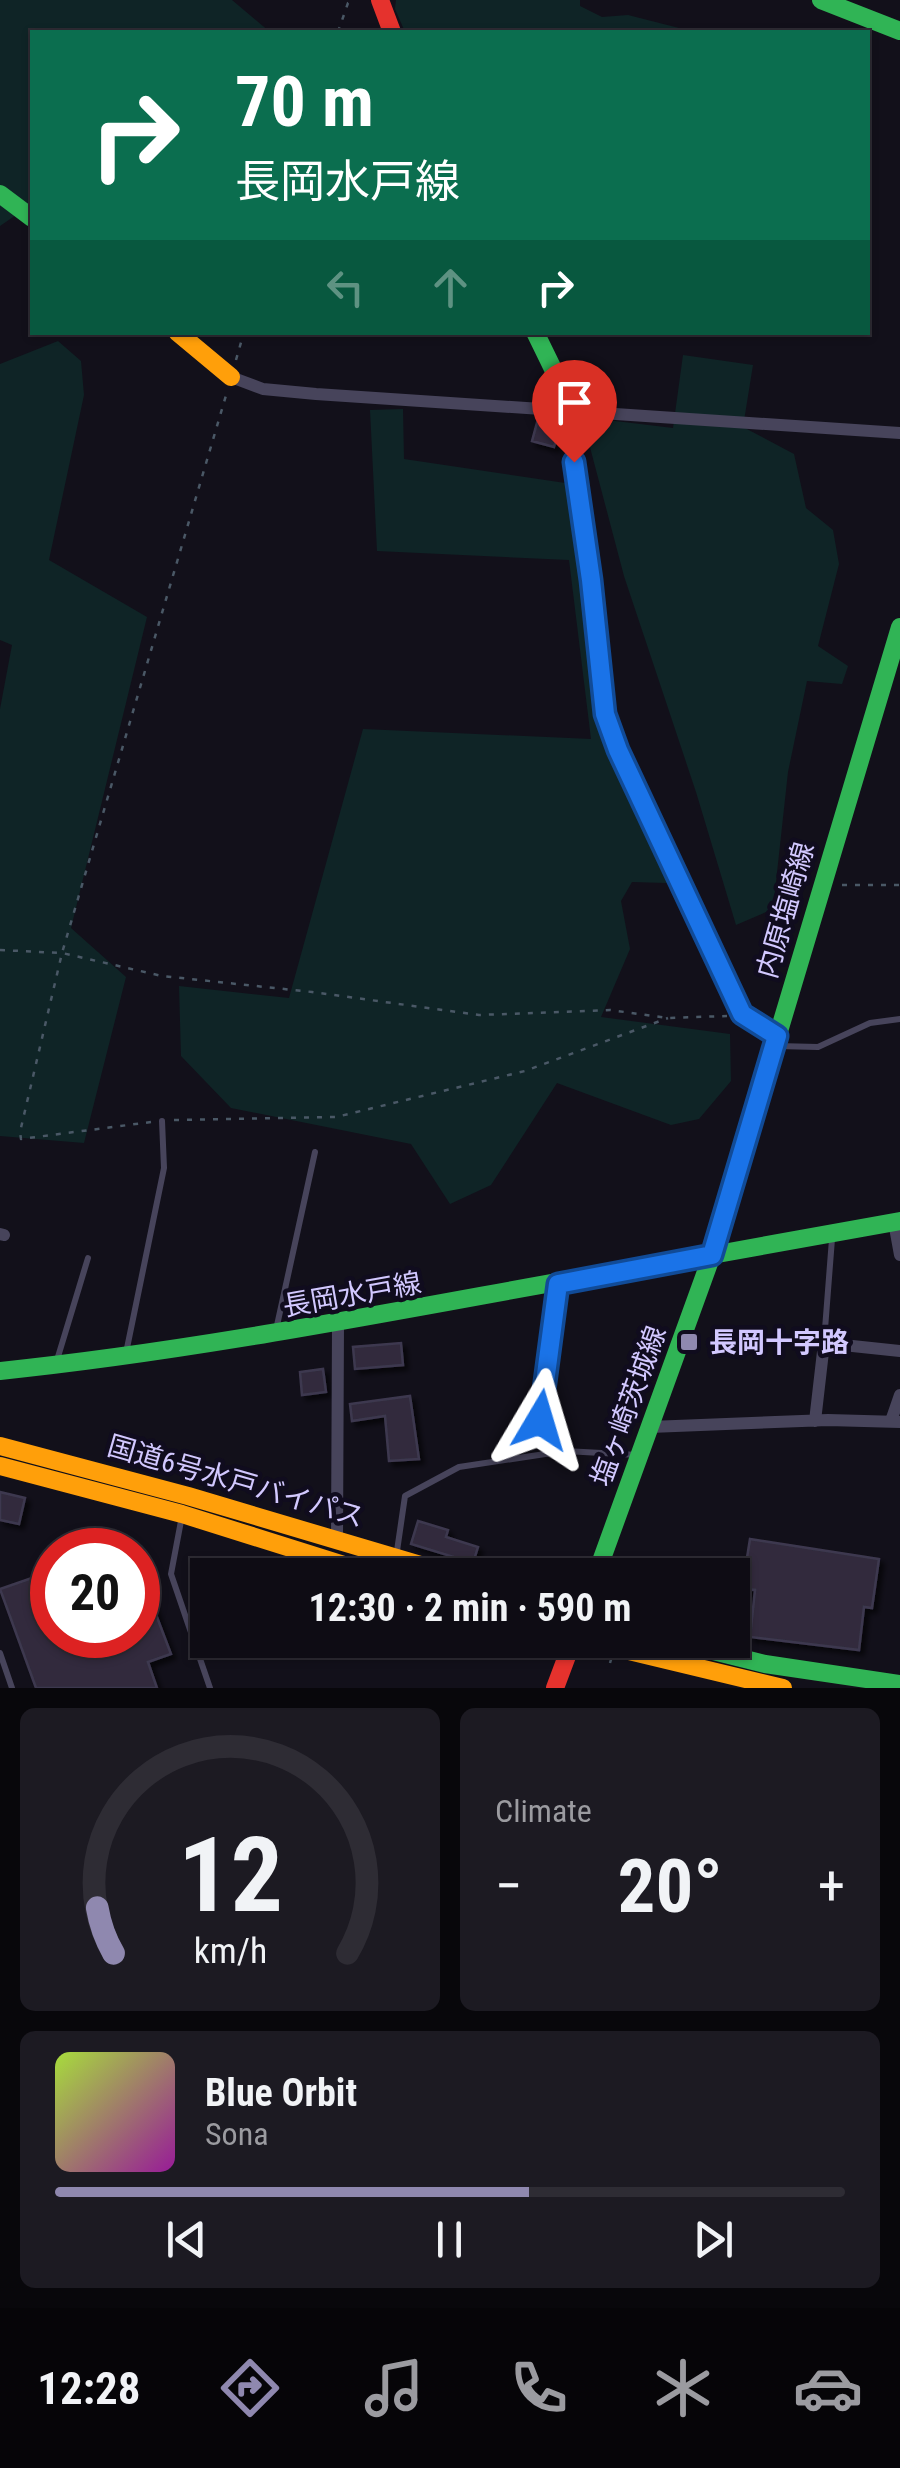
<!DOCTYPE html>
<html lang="en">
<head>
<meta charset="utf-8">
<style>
	body { margin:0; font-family:"Roboto Condensed","Noto Sans JP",sans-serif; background:#1c1a22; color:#f1f3f6; height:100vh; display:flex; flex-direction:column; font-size:38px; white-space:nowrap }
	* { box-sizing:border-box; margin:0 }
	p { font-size:32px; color:#9b9ba0 }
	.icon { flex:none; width:55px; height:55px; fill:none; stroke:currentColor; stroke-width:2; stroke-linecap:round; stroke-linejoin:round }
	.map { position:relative; height:1688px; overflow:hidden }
	.side { display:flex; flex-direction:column; gap:20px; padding:20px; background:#08070b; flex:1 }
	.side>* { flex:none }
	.banner { position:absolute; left:30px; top:30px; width:840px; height:305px; border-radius:0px; box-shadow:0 2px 8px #0004,0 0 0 2px #2e2c34; background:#0b6e4f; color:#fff; overflow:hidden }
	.speed { position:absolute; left:30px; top:1528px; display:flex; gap:20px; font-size:50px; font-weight:700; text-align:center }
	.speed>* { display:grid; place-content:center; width:130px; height:130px; border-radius:50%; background:#0e0c14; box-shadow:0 2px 8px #0004,0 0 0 2px #2e2c34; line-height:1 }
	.speed .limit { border:15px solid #d22; background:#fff; color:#111 }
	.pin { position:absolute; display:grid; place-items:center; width:85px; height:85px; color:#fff; margin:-102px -42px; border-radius:50% 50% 50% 0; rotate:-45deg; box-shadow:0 0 10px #0007 }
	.pin .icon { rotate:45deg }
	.me { position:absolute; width:110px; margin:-55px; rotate:7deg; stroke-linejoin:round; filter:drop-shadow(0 0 8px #0008) }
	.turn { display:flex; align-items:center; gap:35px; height:210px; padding:0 40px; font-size:45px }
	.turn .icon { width:130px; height:130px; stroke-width:2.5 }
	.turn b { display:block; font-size:70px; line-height:85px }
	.lanes { display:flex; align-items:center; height:95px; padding:0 40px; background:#0003; justify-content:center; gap:50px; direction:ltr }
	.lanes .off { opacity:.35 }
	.big { font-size:75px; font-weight:700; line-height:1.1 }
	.side .widget { flex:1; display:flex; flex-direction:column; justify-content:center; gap:15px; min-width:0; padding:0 35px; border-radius:15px; background:#1c1a22 }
	.side .dial { align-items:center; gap:0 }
	.dial svg { height:260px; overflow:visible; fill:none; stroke:#2e2c34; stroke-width:7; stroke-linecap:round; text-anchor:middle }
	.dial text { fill:#f1f3f6; stroke:none }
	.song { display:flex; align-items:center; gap:30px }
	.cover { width:120px; height:120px; border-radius:15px; background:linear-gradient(135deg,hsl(80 70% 55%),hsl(300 70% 35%)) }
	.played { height:10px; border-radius:5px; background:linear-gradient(90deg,#8f88af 60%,#2e2c34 60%) }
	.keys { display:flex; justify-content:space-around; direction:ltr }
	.heat { display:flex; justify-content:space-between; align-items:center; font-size:55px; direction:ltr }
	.side .tiles { flex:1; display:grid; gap:20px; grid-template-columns:1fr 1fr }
	.widget:last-child { grid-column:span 2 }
	.trip { position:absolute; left:190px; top:1558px; width:560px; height:100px; border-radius:0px; background:#0e0c14; box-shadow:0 2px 8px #0004,0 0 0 2px #2e2c34; font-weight:700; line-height:100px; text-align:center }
	.tabs { display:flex; height:160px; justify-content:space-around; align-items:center; background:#060508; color:#9b9ba0 }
	.tabs .icon { width:70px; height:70px }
	.tabs .active { color:#8f88af }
	.tabs b { font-size:45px; color:#f1f3f6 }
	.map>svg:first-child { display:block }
</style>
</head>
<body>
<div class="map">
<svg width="900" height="1688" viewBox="0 0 900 1688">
	<defs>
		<filter id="shadow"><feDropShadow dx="4.5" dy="4.5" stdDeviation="2.5" flood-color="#0009"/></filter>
	</defs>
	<rect width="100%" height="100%" fill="#12101a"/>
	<!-- green -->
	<path fill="#0f2426" d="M0,0h232l38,32h-238v172l-32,22z
		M396,0h184v6l22,11 26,-2 51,13 -1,4h-273l-10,-23z
		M58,341l23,20 3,34 -35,165 98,57 -76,311 55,49 -42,166 -84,-7v-427l12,-64 -12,-5v-276z
		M683,355l70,10 -10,62 51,27 12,54 27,22 6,34 -21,82 30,20 -6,18 -35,-3 -19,91 -15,137 -37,16 -40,-133 -72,-216 -42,-159 91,11z
		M403,409l1,50 168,25 26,236 69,163 -35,-1 -11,19 9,48 -29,68 129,17 1,47 -32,38 -28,6 -114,-42 -66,102 -41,19 -39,-60 -180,-36 -50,-52 -2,-70 110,12 74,-269 228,10 -22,-179 -192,-9 -7,-141z"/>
	<!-- building -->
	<path fill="#302c3d" stroke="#3e394f" stroke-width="2.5" filter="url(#shadow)" d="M538,419l23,3 -7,25 -22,-6z
		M401,1343l2,22 -48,4 -2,-22z
		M323,1369l3,23 -24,3 -2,-23z
		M410,1396l9,63 -30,2 -4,-45 -33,5 -2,-17z
		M0,1492l25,6 -6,26 -19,-4z
		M418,1521l30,9 -2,7 32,10 -5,16 -62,-19z
		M750,1539l129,20 -7,49 -8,-1 -5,43 -109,-13 5,-47 -13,-1z
		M138,1567l33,87 -23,8 9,26h-121l-36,-99 52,-18v64h86z"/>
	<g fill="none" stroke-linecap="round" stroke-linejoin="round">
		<!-- path -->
		<path stroke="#4a5866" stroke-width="2.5" stroke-dasharray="5 8" stroke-linecap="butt" d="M338,32l10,-29 6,-3
			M236,360l8,-28
			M842,885h58
			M0,950l62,3 100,23 150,16 167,23 131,-5 58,8 59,-2
			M174,1120l162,-3 189,-46 143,-53
			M151,1122l-130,17 -1,-7 42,-179 165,-561"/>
		<!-- lane -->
		<path stroke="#47445b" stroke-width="6" d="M777,1046l41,1 52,-24 30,-4
			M276,1330l39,-178
			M824,1342l8,-103
			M126,1353l38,-185 -2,-47
			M57,1360l31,-102
			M540,1419l18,-134
			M181,1521l-10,53 39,114
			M397,1551l8,-55 54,-29 106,-16 73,4
			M0,1653l12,35"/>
		<!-- street -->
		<path stroke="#47445b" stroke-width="12" d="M231,377l32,12 53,5 584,39
			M573,410l1,52 17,117 14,135 47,115 90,185 35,22
			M894,1222l6,33
			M0,1234l4,1
			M815,1421l9,-78 76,8
			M891,1421l9,-26
			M650,1427l178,-7 72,2
			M337,1539l1,-214"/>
		<!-- fast -->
		<path stroke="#30b455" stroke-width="18" d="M821,0l79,31
			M0,194l32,24
			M535,332l38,78
			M900,627l-188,628 188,-34
			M0,1371c240,-25 475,-77 712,-116l-116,320
			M669,1640l96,24 135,20"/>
		<!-- slow -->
		<path stroke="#ff9f0a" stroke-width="18" d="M177,332l54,45
			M0,1446l188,50 266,79
			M0,1466l182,48 194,61
			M583,1640l200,48"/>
		<!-- jam -->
		<path stroke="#e5322d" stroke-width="18" d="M380,0l12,32
			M555,1688l18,-48"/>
		<!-- path-bridge -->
		<path stroke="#4a5866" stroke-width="2.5" stroke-dasharray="5 8" stroke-linecap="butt" d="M610,1663l7,-23"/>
	</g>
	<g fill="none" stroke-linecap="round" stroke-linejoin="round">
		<defs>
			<path id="route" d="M540,1420l18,-136 154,-29 65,-219 -35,-22 -124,-264 -13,-36 -14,-134 -17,-118"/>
		</defs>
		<!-- route casing -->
		<use href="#route" stroke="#114b97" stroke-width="25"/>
		<!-- route -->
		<use href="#route" stroke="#1a73e8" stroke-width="18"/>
	</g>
	<!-- markers -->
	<rect fill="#8f88af" stroke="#100c1e" stroke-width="4" x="679" y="1332" width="20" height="20" rx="5"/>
	<g text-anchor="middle" stroke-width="9" stroke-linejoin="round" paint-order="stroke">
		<!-- street labels -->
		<g font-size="28" fill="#d2c8ff" stroke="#100c1e">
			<text transform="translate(785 910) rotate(-74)" y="10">内原塩崎線</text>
			<text transform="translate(352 1294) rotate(-10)" y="10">長岡水戸線</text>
			<text transform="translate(628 1406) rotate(-70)" y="10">塩ヶ崎茨城線</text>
			<text transform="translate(236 1481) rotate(16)" y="10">国道6号水戸バイパス</text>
		</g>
		<!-- poi labels -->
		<g font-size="28" font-weight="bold" fill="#d2c8ff" stroke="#100c1e" text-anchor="start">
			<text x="709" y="1352">長岡十字路</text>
		</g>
	</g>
</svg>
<div class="speed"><div class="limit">20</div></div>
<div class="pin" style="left:574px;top:462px;background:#d93025"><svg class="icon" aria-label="arrive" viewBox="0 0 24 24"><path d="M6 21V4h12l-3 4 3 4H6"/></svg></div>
<svg class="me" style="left:540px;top:1420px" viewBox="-20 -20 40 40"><path d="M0-17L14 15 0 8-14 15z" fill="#1a73e8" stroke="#fff" stroke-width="4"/></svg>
<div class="trip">12:30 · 2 min · 590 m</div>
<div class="banner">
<div class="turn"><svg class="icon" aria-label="right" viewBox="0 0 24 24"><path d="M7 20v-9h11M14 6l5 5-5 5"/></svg><div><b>70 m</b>長岡水戸線</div></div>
<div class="lanes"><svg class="icon off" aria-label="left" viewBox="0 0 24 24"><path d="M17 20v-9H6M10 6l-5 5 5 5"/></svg><svg class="icon off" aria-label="ahead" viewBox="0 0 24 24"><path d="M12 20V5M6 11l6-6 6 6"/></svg><svg class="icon" aria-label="right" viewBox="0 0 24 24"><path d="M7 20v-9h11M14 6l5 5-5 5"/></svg></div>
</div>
</div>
<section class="side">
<div class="tiles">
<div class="widget dial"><svg viewBox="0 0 100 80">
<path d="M14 69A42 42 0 1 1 86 69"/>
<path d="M14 69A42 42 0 0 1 9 55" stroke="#8f88af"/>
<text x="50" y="56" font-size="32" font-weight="700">12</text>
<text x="50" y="72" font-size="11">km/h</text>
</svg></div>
<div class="widget"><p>Climate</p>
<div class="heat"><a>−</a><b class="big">20°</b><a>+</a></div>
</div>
<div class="widget">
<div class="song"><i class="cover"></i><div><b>Blue Orbit</b><p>Sona</p></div></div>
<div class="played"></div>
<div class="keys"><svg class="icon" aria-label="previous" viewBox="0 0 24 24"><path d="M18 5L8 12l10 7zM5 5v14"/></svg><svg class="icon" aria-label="pause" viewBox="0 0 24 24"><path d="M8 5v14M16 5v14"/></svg><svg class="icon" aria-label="next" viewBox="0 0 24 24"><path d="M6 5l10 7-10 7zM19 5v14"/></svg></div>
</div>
</div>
</section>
<nav class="tabs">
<b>12:28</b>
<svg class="icon active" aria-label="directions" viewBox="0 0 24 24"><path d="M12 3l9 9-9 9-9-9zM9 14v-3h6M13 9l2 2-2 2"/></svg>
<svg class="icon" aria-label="music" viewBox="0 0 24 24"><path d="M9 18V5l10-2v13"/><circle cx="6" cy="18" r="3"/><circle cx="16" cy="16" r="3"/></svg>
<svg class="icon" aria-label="phone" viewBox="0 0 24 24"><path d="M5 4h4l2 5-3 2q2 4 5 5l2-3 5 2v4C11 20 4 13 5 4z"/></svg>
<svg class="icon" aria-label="climate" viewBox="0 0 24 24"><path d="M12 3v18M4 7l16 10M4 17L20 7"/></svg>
<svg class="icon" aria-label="car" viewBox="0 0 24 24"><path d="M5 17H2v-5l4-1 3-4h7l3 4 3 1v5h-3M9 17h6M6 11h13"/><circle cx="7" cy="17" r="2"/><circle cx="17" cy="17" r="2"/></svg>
</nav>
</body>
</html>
